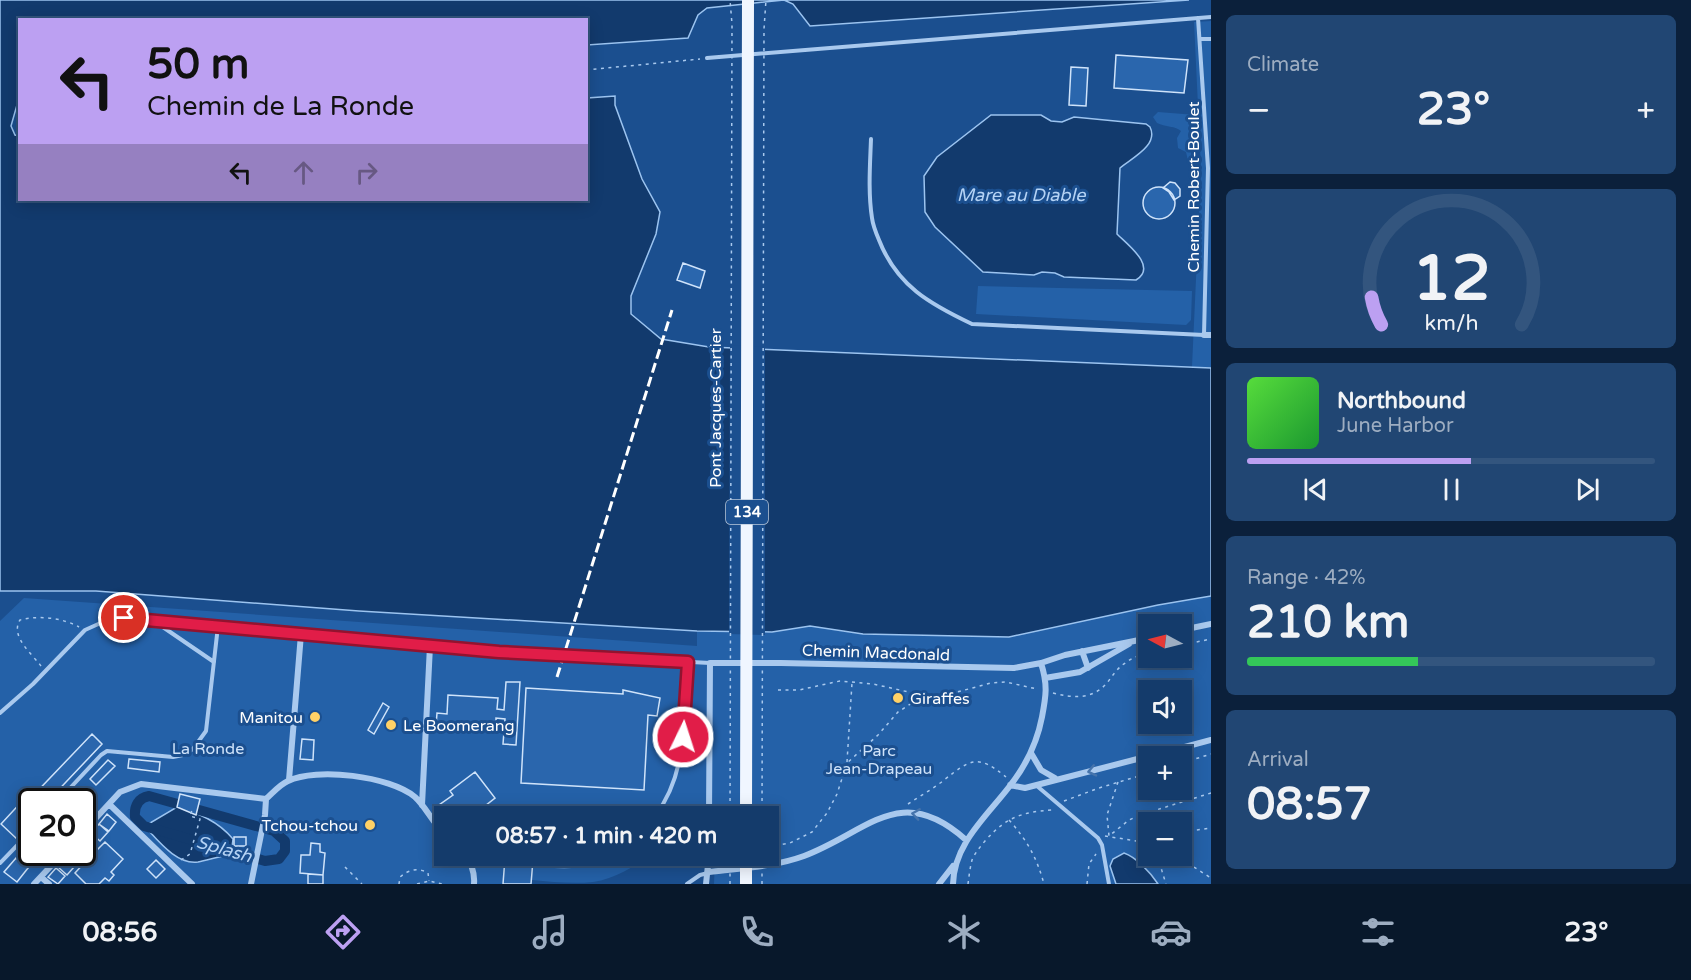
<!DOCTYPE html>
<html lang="en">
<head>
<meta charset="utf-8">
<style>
	body { margin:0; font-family:"Varela Round",sans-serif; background:#214673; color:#f1f3f6; height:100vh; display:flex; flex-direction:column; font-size:22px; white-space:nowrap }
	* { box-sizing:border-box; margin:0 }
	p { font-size:20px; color:#9dadc1 }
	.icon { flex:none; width:33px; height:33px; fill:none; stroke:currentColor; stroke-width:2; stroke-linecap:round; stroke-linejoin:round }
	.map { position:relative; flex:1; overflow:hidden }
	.side { display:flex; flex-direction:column; gap:15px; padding:15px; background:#0b203b; width:480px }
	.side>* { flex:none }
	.banner { position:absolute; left:18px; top:18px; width:570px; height:183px; border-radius:0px; box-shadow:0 3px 15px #0003,0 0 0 2px #33557e; background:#bca0f2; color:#111; overflow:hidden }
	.needle { width:39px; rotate:277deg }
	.controls { position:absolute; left:1138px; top:614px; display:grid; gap:12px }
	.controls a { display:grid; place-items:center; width:54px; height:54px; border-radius:0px; background:#143b6b; box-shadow:0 3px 15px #0003,0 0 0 2px #33557e; font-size:30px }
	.speed { position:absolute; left:18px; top:788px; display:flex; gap:12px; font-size:30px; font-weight:700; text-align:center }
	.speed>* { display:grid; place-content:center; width:78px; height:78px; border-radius:50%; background:#143b6b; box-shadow:0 3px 15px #0003,0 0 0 2px #33557e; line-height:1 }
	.speed .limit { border:3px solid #111; border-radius:9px; background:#fff; color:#111 }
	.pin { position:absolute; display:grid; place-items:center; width:51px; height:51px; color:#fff; margin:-26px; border:3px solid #fff; border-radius:50%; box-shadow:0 2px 6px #0007 }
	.me { position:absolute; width:66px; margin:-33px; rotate:4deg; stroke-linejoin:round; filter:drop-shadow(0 0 4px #0008) }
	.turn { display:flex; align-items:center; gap:21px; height:126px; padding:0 30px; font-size:27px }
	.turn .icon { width:78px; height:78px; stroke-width:2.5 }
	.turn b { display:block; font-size:42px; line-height:51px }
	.lanes { display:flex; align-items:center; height:57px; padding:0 30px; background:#0003; justify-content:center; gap:30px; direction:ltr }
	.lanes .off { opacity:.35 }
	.big { font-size:45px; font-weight:700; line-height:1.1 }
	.side .tile { flex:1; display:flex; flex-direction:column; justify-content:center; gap:9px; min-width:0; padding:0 21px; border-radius:9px; background:#214673 }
	.side .dial { align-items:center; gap:0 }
	.dial svg { height:156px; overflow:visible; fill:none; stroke:#33557e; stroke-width:7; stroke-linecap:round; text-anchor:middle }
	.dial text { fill:#f1f3f6; stroke:none }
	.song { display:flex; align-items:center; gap:18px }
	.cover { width:72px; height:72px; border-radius:9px; background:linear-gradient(135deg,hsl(110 70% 55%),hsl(130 70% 35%)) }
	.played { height:6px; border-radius:3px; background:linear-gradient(90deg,#bca0f2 55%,#33557e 55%) }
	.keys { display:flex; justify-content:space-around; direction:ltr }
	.heat { display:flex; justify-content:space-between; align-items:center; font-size:33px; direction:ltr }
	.charge { height:9px; border-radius:4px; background:linear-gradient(90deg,#34c759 42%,#33557e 0) }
	.trip { position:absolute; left:434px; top:806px; width:345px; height:60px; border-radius:0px; background:#143b6b; box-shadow:0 3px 15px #0003,0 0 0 2px #33557e; font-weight:700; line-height:60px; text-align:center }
	.menu { display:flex; height:96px; justify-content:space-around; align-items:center; background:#08182b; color:#9dadc1 }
	.menu .icon { width:42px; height:42px }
	.menu .selected { color:#bca0f2 }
	.menu b { font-size:27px; color:#f1f3f6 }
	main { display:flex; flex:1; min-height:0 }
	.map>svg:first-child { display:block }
</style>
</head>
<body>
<main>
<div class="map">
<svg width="1211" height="884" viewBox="0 0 1211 884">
	<rect width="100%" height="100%" fill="#1b4f8f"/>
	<!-- green -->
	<path fill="#2461a8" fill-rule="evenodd" d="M1211,21v347l-19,-1 9,-198 -7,-147z
		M1158,112l38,3 2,53 -9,-3 -3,-13 -8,-4 -1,-10 4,-7c-5,-5 -16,-4 -24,-8l-4,-6z
		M978,286l214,5 -1,29 -5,5 -210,-11z
		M1211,596v288h-497l1,-29h53v-39h-68l-5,-7 -5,7h-246v39h209c-19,11 -38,24 -60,27 -20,2 -41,0 -61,-2l-1,4h-531v-263l24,-23 673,48v-15l75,1 38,-6 51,8 148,3 149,-32zM1149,624h33v33h-33zM1149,690h33v33h-33zM1149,756h33v33h-33zM32,801h50v51h-50zM1149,822h33v33h-33z"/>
	<!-- water -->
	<path fill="#123a6d" stroke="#9cc4f0" stroke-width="1.5" d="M0,0h1189l-379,26 -17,-22 -9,-4 -77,8 -9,7 -10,23 -101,7 -1,-25h-566l-1,78 -8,28 4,9 4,1 1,64h566l1,-102 28,-2v9l27,74 18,33 -4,22 -25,62v18l30,25 48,8 502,21v228l-53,9 -149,32 -146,-3 -53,-8 -38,6 -75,-1 -338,-20 -263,-20h-96z
		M991,115h50l10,6 11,1 12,-5 72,7 4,3c9,18 -18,31 -30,41l-3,66c10,10 41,33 19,46l-72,-3 -9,-4 -13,-1 -8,3 -51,-3 -48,-45 -10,-15 -1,-36 13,-19z
		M177,807c21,6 41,14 56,32l-2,16c-12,1 -22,5 -33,7 -20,3 -38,-19 -50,-32l2,-7z
		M1124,853c12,4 27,20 34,31h-42l-6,-18 3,-7z"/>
	<!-- pier -->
	<path fill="#1b4f8f" d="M730,345l35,2v288l-36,-1z"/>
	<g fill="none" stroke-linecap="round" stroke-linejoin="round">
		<!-- canal -->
		<path stroke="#123a6d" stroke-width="10" d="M149,796l125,35 11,10v10l-6,8 -14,2 -121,-35 -9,-9c-1,-11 3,-19 14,-21z"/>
	</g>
	<!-- building -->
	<path fill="#2a66ad" stroke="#cfe3fa" stroke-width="1.5" d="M1116,55l72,5 -4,33 -70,-5z
		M1071,67l17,1 -2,38 -17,-1z
		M1170,182l5,1 5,6v7l-6,4 -5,-8 -6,-4z
		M1143 203a16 16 0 1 1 32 0a16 16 0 1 1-32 0Z
		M683,263l22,8 -5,17 -23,-8z
		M506,682h14l-4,63 -13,-1 2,-25 -9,-1v11l-60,-3 1,-13 10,1 1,-19 50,3 -1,11 7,1z
		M526,688l97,6v-4l37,8 -3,18 -9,-1 -4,75 -123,-7z
		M383,703l6,4 -15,27 -6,-4z
		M92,734l10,10 -54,57h-16v3l-4,-3z
		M302,739l12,1 -1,20 -13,-1z
		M129,759l31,3 -1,10 -31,-4z
		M108,760l7,6 -19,19 -6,-6z
		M475,772l20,26 -23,18 -5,-3 -4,3h-15l-9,-11 14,-10 -3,-4z
		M83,792l8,7 -9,9v-7h-12l4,-5 4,3z
		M180,794l20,5 -4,16 -19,-8z
		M25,798l7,6v22l-14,14 -17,-16z
		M107,814l9,8 -7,9 -10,-7z
		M99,824l9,8 -8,9 -9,-8z
		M234,837h12v9h-12z
		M32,841v11l8,2 -8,8 -11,-10z
		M105,842l18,17 -12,13 3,3 -5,6 -4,-3 -6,6h-13l-11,-11 10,-11 -5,-4 9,-10 5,5z
		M311,843l9,1v8l5,1 -2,22 -23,-2 1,-18h9z
		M16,858l12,10 -11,14 -13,-10z
		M65,858l9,9 -7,8 -9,-8z
		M505,858l28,2 -2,24h-28z
		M156,860l9,9 -9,9 -9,-9z
		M56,868l9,8 -7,8 -10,-7z
		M308,874l15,1v9h-15z"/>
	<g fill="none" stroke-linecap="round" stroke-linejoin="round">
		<!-- path -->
		<path stroke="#a9c9ee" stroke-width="1.5" stroke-dasharray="3 4.5" stroke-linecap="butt" d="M586,70l114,-11
			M1182,645l29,-6
			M41,666c-10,-13 -31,-30 -21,-46 17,-5 44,-2 59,7
			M778,690h21l41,-9 33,3 49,11
			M1053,693c20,5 39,7 54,-10 6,-8 11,-16 20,-21 6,-5 14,-7 22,-9
			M847,762l5,-79
			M1182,763l29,-9
			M1118,782l-11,33 2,21 20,-16 11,-5 71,-22
			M1064,801l35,-13 50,-15
			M908,804c12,-8 25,-15 36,-24 26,-20 33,-27 62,-3
			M1009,820c18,20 28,38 35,64
			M1182,832l29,-4
			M1105,836l44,7
			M768,847l22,-4 22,-11 15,-19 10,-19 10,-31 31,-28 20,-23 25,-16 23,-1 45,-12 15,-1 31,7
			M1157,855l9,29
			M1175,855l36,23
			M181,860l9,-6 10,-35 -10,-3 2,-6
			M345,867l17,17
			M399,884l1,-7c8,-7 18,-10 28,-4l1,8
			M417,884l12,-3 13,3
			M968,884c1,-8 2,-16 4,-24 3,-7 8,-13 13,-19 21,-24 37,-29 67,-31
			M1087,884l2,-20 7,-10"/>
		<!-- lane -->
		<path stroke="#a9c9ee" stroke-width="4" d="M1200,39h11
			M707,58l504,-41
			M871,139c-1,27 -3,53 1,79 1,8 4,15 7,22 18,46 51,64 93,84l232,11 4,-167 -10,-150
			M154,621l60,41
			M0,713l33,-29 52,-54 20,-9 20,-3 397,35 188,10
			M1037,786l61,52 4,7 7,39
			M58,801l43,-46 6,-4 66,6 10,-2 10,-6 13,-18 12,-105
			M655,816c34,-44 28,-101 33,-154
			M470,861l35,2
			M0,863l32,-33
			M532,865c27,1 55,5 79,-10
			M687,884l13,-9 8,-2"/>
		<!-- street -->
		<path stroke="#a9c9ee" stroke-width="6" d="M1204,335h7
			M1182,630l29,-6
			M1082,651l6,17
			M1045,678l35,-6 49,-28
			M1031,753l10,17 14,8
			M1151,756l60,-16
			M289,780l12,-146
			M1010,785l15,3 124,-32
			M109,804l83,80
			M422,805l8,-159
			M709,816l1,-153h71l233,5 27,-5 24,-8 84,-17
			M82,833l38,-41 21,-8 125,15c7,-6 13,-14 22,-18 28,-14 102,-5 127,16 11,10 17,25 29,36
			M465,855c6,8 10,18 9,29
			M709,872c31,-4 65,-5 95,-16 64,-24 96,-75 162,-16
			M41,877l8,7
			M34,884l30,-32
			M251,884l14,-69 1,-16
			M706,884l3,-29
			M939,884l14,-18
			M953,884c1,-40 33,-67 56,-97 16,-20 28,-44 33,-70 4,-21 6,-32 -1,-54"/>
		<!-- rail -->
		<path stroke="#fff" stroke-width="3" stroke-dasharray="10 4.5" stroke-linecap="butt" d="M557,677l115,-367"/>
		<!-- path-bridge -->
		<path stroke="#a9c9ee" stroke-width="1.5" stroke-dasharray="3 4.5" stroke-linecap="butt" d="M730,816l2,-792 -2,-24
			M762,816l2,-787 2,-29
			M730,884v-29
			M762,884v-29"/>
		<!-- primary-bridge -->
		<path stroke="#f0f6ff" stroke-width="12" d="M746,816l2,-816
			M746,884v-24"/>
	</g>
	<!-- one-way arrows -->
	<defs><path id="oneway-chevron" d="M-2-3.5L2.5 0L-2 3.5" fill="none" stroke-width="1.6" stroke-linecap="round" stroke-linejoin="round" transform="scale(1.5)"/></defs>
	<g stroke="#4674ac">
		<use href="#oneway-chevron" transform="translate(1092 771) rotate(167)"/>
		<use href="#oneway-chevron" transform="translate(916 814) rotate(-172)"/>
	</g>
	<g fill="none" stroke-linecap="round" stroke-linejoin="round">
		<defs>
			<path id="route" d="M124,618l375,34 189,10 -5,75"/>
		</defs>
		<!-- route casing -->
		<use href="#route" stroke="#92132f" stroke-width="15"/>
		<!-- route -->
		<use href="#route" stroke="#e11d48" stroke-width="10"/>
	</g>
	<!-- markers -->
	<g fill="#ffd166" stroke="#1b4f8f" stroke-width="2">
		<circle cx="898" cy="698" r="6"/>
		<circle cx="315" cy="717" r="6"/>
		<circle cx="391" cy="725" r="6"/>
		<circle cx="370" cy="825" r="6"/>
	</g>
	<g text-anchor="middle" stroke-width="6" stroke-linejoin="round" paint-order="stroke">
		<!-- shield labels -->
		<rect fill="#1b4f8f" stroke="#bbcadd" stroke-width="1.5" x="726" y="500" width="42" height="24" rx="4.5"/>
		<g font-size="15" font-weight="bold" fill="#fff">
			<text x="747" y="517">134</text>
		</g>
		<!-- street labels -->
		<g font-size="16" fill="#fff" stroke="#1b4f8f">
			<text transform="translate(1193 187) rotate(-90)" y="6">Chemin Robert-Boulet</text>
			<text transform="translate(715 408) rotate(-90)" y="6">Pont Jacques-Cartier</text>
			<text transform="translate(876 652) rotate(2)" y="6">Chemin Macdonald</text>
		</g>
		<!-- poi labels -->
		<g font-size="16" fill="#fff" stroke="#1b4f8f" text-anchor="start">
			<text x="910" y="704">Giraffes</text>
			<text x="303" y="723" text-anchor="end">Manitou</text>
			<text x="403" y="731">Le Boomerang</text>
			<text x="358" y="831" text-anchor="end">Tchou-tchou</text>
		</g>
		<!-- park labels -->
		<g font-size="16" fill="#cfe3fa" stroke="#1b4f8f">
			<text x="208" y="754">La Ronde</text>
			<text x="879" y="756">Parc<tspan x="879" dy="18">Jean-Drapeau</tspan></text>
		</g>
		<!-- water labels -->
		<g font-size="18" font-style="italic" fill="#b5d3f5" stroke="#1b4f8f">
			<text x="1021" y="201">Mare au Diable</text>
			<text transform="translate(224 849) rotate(16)" y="6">Splash</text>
		</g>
	</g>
</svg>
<div class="controls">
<a><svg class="needle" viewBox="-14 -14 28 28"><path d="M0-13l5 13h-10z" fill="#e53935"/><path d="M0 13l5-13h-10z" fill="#9dadc1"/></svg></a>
<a><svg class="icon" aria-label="sound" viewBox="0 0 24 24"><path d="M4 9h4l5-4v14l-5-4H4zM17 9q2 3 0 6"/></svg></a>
<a>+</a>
<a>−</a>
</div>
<div class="speed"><div class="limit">20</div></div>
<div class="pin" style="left:124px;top:618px;background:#d93025"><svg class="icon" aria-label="arrive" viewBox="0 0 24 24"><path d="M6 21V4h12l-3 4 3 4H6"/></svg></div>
<svg class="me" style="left:683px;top:737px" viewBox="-20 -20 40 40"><circle r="17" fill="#e11d48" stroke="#fff" stroke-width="3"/><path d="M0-11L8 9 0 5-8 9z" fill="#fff"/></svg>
<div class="trip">08:57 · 1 min · 420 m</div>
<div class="banner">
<div class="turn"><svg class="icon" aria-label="left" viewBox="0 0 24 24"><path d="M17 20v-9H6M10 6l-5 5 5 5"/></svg><div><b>50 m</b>Chemin de La Ronde</div></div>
<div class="lanes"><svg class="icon" aria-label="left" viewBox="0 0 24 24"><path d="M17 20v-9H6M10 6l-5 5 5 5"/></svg><svg class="icon off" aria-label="ahead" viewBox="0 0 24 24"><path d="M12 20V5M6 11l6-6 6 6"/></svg><svg class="icon off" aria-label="right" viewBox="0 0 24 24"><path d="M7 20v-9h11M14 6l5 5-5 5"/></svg></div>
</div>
</div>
<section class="side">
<div class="tile"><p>Climate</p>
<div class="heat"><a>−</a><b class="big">23°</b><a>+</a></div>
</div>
<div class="tile dial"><svg viewBox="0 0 100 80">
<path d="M14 69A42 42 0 1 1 86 69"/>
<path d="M14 69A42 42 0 0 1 9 55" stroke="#bca0f2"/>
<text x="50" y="56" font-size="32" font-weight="700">12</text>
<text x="50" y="72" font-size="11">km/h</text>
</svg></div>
<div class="tile">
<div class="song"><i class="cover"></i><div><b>Northbound</b><p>June Harbor</p></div></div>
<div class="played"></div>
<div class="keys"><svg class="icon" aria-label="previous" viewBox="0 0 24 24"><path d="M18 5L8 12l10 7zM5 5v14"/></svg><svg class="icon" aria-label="pause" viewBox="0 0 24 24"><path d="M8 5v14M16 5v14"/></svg><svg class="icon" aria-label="next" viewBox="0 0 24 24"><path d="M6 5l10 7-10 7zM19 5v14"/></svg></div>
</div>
<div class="tile"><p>Range · 42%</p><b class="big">210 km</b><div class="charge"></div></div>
<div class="tile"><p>Arrival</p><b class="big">08:57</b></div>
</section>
</main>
<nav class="menu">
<b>08:56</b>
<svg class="icon selected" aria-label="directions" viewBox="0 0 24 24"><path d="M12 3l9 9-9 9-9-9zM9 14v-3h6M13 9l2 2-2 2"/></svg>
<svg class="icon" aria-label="music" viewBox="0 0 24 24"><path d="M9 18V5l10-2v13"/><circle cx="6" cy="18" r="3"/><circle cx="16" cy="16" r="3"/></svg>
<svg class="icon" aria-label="phone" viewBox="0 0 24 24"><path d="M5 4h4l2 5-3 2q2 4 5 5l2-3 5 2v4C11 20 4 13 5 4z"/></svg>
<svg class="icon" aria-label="climate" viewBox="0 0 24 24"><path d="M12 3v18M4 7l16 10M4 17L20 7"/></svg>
<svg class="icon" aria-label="car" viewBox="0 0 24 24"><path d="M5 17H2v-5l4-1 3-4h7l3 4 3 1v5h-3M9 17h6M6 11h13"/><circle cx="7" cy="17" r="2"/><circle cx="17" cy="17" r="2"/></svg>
<svg class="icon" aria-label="filters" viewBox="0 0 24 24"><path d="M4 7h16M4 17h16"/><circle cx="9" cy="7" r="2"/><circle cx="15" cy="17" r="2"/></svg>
<b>23°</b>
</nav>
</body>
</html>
